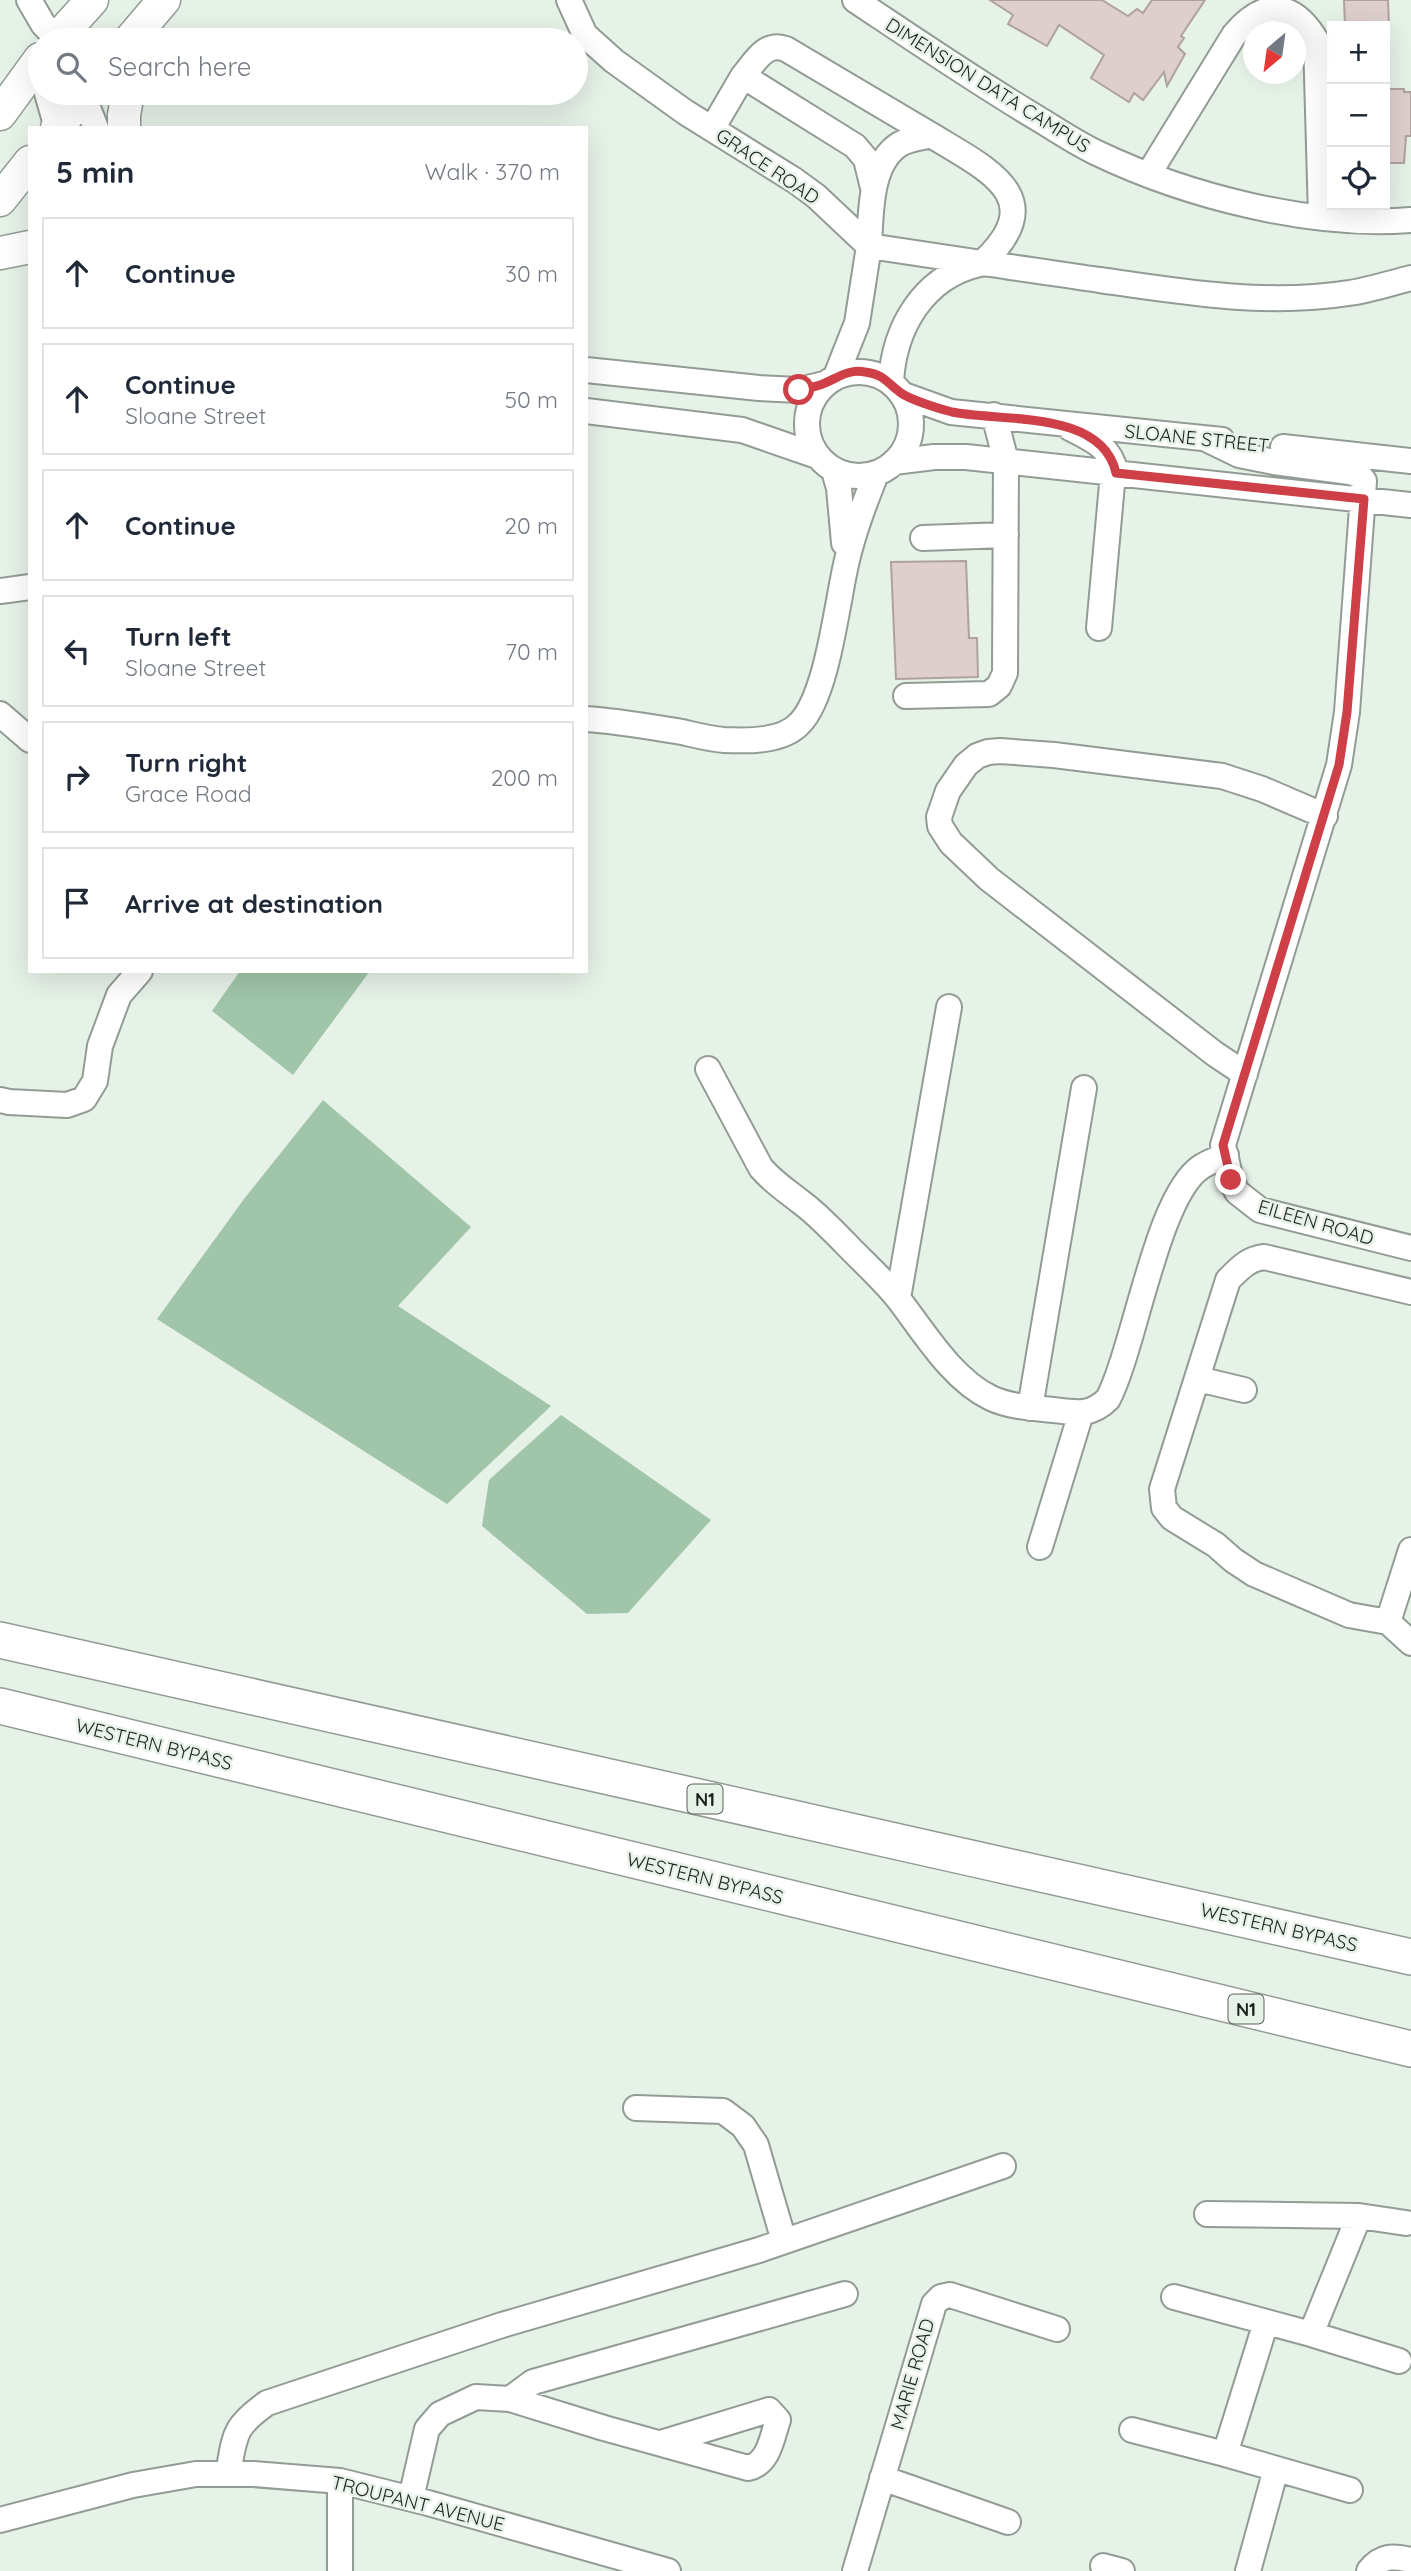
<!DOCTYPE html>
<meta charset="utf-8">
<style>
:root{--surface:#fff;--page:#f6f6f7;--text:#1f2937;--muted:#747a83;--line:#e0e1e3}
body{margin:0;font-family:Quicksand,sans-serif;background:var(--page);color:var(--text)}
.controls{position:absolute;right:21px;top:21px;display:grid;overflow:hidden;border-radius:0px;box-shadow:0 7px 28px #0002}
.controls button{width:63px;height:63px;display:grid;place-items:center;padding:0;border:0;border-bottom:2px solid var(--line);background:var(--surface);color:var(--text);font:35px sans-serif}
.compass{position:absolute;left:1243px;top:21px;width:63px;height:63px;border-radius:50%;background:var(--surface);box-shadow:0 7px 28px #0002;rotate:209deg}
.stop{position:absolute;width:21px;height:21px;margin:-16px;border:5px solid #ce3f47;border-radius:50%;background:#fff}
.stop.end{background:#ce3f47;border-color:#fff;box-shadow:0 2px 7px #0008}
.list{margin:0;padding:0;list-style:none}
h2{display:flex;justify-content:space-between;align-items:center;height:91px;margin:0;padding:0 28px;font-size:30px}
h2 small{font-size:23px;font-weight:400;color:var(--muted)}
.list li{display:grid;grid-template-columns:46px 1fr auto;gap:21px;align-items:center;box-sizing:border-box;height:112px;margin:0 14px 14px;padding:0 14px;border:2px solid var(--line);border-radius:0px}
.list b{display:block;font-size:26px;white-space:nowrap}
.list p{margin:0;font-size:23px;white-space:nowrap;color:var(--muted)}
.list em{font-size:23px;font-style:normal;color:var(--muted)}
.icon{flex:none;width:38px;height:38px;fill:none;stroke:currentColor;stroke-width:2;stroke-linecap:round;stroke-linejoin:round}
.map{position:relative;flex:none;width:1411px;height:2571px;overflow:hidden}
.search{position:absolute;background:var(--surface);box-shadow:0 7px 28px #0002;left:28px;top:28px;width:560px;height:77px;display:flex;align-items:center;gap:18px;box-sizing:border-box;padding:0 24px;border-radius:38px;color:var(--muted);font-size:26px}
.panel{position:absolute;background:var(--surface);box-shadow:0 7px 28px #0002;left:28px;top:126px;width:560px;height:847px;border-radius:0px}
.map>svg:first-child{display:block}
.green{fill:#a0c5a8}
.building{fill:#decfce;stroke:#afa1a0;stroke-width:2}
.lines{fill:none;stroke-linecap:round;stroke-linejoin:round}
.minor-casing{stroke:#929c94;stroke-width:28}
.major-casing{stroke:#929c94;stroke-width:35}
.highway-casing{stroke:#929c94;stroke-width:38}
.minor{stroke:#fff;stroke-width:24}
.major{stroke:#fff;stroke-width:32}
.highway{stroke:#fff;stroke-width:35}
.route{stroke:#ce3f47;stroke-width:9}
.labels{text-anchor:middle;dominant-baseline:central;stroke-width:5;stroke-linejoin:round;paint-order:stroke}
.shield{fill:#e6f1e8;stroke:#5a605b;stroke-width:2}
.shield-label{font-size:18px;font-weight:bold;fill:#1e221e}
.street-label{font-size:19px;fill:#1e221e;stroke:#e6f1e8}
</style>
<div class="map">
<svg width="1411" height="2571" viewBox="0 0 1411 2571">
<rect width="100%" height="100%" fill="#e6f1e8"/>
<!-- green -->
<path class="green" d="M240,971h130l-77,104 -81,-64z
M323,1100l148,127 -73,79 153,100 -104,98 -290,-185 87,-120z
M561,1415l150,105 -83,93 -41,1 -105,-88 7,-46z"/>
<!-- building -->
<path class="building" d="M990,0h112l26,16 9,-7 6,4 9,-13h53l-24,36 3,2 -6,9 7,7 -18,32 -3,-14 -21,28 -9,-7 -5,9 -38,-24 13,-23 -45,-30 -12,21 -39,-22 5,-9z
M1344,0h44l1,26h-44z
M1385,89h19v3h7v44h-5l-2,27h-19z
M966,561l3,77h8l1,39 -82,2 -5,-117z"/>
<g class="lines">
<!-- minor casing -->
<g class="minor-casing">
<path id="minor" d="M29,0l14,24 15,16
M569,0l16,35 29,26 71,51 109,68 22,16 53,50 -12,77 -21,53
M855,0c60,40 120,81 182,118 20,12 39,25 60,35 90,43 214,75 314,67
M47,93l10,35
M82,93l14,35
M712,129l31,-53
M931,135c55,34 122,62 51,128l-113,-17c2,-31 0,-83 31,-102 9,-5 21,-6 31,-9z
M1148,175l86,-140c29,-35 58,-35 82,5l5,177
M873,188l-7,-29 -11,-13 -112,-70c12,-14 22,-35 43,-27l145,86
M586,370l173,18 40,2 25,-6
M807 424a52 52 0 1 1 104 0a52 52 0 1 1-104 0Z
M891,382c3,-54 32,-105 88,-118 9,-2 22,2 31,3 30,4 60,9 90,13 82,12 166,26 249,13 21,-3 42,-10 62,-15
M901,394l50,18 271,28
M586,411l156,19 75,26
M1070,428c23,12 40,18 46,45
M1206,439l33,16 35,7 76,10 9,3 5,6 -17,231 -8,53 -116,380 8,35 6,12 23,18 151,38
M1283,447l128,14
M894,462l40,-5h32l445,48
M834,471l5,17 5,55
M923,538l83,-3
M0,591l30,-4
M1099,628l14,-155
M906,696l83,-2 10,-8 6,-13 1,-212 -12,-46
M0,714l30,26
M586,719c32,2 64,8 96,13 13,3 28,7 42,8 24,1 59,2 76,-17 28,-29 37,-122 47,-163 7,-30 18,-58 29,-86
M708,1069l53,99c13,15 26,23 41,35 14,10 30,27 43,40 17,18 41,39 55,58 25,33 53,79 91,97 19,9 43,10 63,12 22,3 37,6 54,-11 27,-52 49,-203 93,-232 7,-5 17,-8 25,-12
M1245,1074l-30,-20 -226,-175 -38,-36 -11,-17 -1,-9 9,-26 18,-26 11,-9 11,-4 12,-1 54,4 168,21 40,13 63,27
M0,1100l9,2 58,3 17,-6 11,-18 5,-35 19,-51 21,-24
M1411,1292l-147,-35c-16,2 -24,11 -36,23l-66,209 2,19 8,10 44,27 17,15 21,14 95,41 39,7 23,21
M898,1298l51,-291
M1198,1379l46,11
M1030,1408l54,-320
M1040,1547l41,-134
M1388,1622l23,-72
M636,2108l87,3 20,15 13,19 28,96
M1207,2214l152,2 47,7
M1174,2297l137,37 88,27
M1311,2334l48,-118
M510,2399l23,-17 312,-88
M1132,2430l93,24 125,36
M1225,2454l41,-132
M228,2474c7,-39 5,-47 39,-71l235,-78 257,-75 244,-84
M882,2478l126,44
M411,2498l16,-69 13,-15 36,-17 34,2 94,29 144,40c21,-4 24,-31 30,-48l-9,-10 -108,33
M0,2520l133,-35 63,-11h57l87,7 88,22 240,68
M1103,2566l19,5
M340,2571v-90
M855,2571l79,-267 7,-7 9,-2 107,34
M1248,2571l28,-102
M1369,2571c12,-16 24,-15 42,-11"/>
</g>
<!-- major casing -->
<g class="major-casing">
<path id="major" d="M56,40l36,-40
M130,40l34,-40
M0,114l40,-55
M57,128l28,-35
M124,128v-13l4,-22
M0,200l30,-38
M0,253l30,-6"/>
</g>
<!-- highway casing -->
<g class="highway-casing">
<path id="highway" d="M0,1640c470,109 941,210 1411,317
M0,1706l1411,343"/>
</g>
<!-- minor -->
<use href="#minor" class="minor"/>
<!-- major -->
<use href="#major" class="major"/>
<!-- highway -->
<use href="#highway" class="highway"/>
</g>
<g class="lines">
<!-- route -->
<path class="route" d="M799,390c8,-2 18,-3 26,-7 14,-6 24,-14 40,-11 19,2 23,12 36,21 10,7 39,16 51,19 48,10 150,-3 164,61l248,26 -17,213 -8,53 -116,380 8,35"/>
</g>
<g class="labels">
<!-- shield labels -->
<g class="shield">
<rect x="687.5" y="1784.5" width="35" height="29" rx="5"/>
<rect x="1228.5" y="1994.5" width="35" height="29" rx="5"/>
</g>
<g class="shield-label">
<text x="705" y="1799">N1</text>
<text x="1246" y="2009">N1</text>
</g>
<!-- street labels -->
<g class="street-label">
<text transform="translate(988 85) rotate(32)">DIMENSION DATA CAMPUS</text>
<text transform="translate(768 166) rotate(34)">GRACE ROAD</text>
<text transform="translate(1197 438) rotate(6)">SLOANE STREET</text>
<text transform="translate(1316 1222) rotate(16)">EILEEN ROAD</text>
<text transform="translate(154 1744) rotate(14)">WESTERN BYPASS</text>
<text transform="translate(705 1878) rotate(14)">WESTERN BYPASS</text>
<text transform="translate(1279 1927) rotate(13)">WESTERN BYPASS</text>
<text transform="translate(912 2374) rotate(-74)">MARIE ROAD</text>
<text transform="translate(418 2503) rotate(14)">TROUPANT AVENUE</text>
</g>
</g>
</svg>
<div class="controls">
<button>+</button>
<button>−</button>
<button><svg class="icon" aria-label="locate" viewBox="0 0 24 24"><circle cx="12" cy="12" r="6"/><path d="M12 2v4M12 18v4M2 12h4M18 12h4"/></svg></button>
</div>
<svg class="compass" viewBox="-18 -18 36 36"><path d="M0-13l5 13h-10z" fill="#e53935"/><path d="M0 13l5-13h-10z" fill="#747a83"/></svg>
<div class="stop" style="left:799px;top:390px"></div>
<div class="stop end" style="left:1231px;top:1180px"></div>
<div class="search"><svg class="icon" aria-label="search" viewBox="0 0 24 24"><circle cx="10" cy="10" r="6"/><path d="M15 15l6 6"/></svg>Search here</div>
<section class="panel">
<h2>5 min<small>Walk · 370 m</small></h2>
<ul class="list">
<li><svg class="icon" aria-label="ahead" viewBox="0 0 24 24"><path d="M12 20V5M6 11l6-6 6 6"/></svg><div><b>Continue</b></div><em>30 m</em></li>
<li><svg class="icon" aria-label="ahead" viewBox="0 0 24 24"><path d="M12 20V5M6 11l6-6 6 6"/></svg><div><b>Continue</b><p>Sloane Street</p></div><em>50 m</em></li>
<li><svg class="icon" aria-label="ahead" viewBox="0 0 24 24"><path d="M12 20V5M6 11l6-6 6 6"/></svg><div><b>Continue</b></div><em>20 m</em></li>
<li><svg class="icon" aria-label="left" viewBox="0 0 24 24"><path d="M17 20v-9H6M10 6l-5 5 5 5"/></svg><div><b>Turn left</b><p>Sloane Street</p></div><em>70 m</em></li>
<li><svg class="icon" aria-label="right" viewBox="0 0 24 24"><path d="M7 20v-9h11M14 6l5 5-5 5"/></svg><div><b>Turn right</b><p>Grace Road</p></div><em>200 m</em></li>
<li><svg class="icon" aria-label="arrive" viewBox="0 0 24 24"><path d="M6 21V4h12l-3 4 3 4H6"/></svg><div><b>Arrive at destination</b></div></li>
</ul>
</section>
</div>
